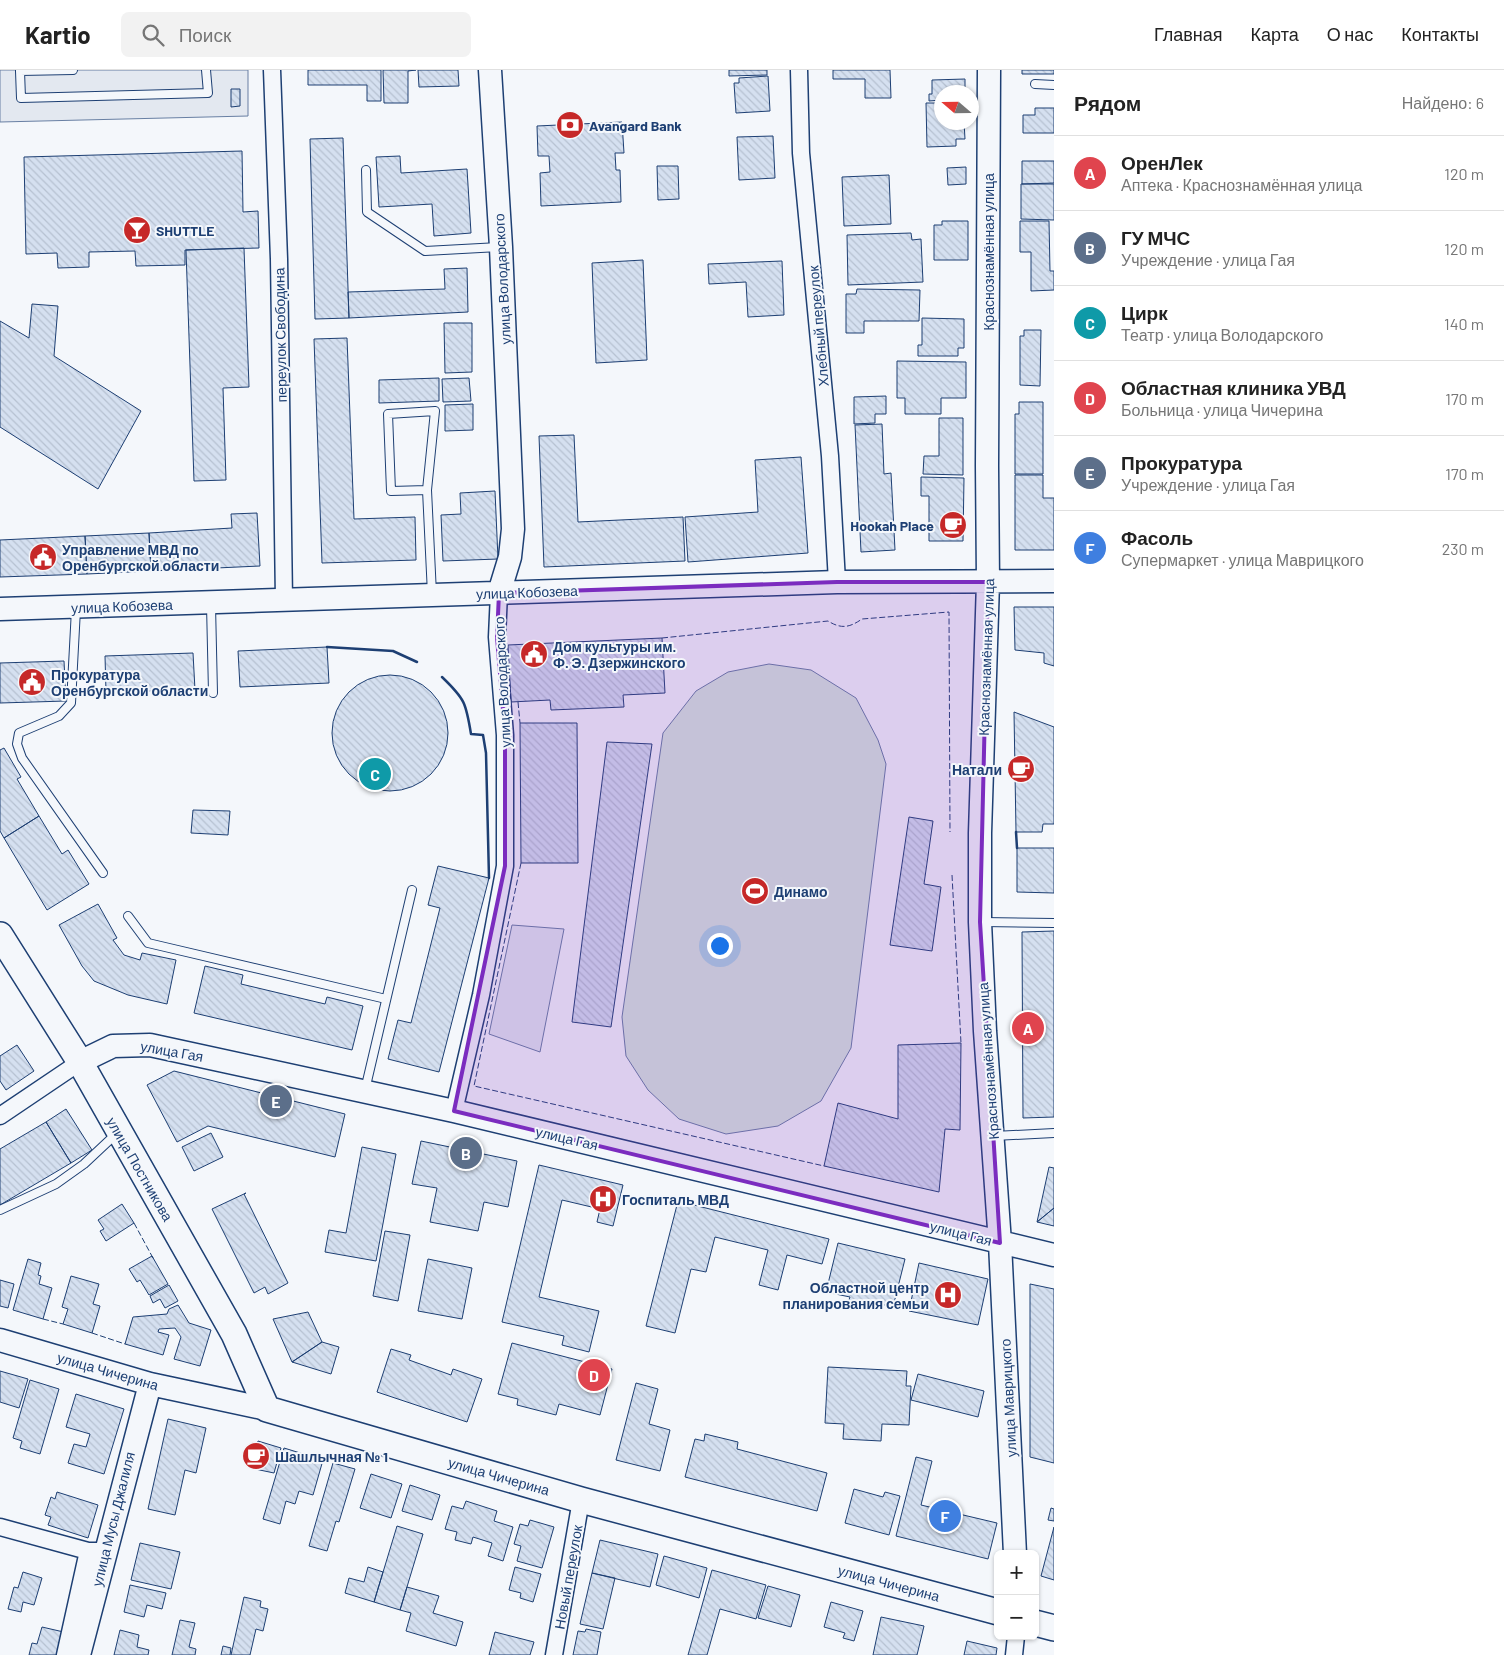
<!DOCTYPE html>
<html lang="ru">
<meta charset="utf-8">
<style>
:root{--surface:#fff;--page:#f2f2f2;--text:#222;--muted:#767676;--line:#e0e0e0;--accent:#7c3aed}
body{margin:0;font-family:Barlow,sans-serif;background:var(--page);color:var(--text)}
.controls{position:absolute;right:15px;bottom:15px;display:grid;overflow:hidden;border-radius:8px;box-shadow:0 1px 4px #0004}
.controls button{width:45px;height:45px;display:grid;place-items:center;padding:0;border:0;border-bottom:1px solid var(--line);background:var(--surface);color:var(--text);font:25px sans-serif}
.compass{position:absolute;left:934px;top:15px;width:45px;height:45px;border-radius:50%;background:var(--surface);box-shadow:0 1px 4px #0004;rotate:290deg}
.you{position:absolute;left:719px;top:875px;width:18px;height:18px;margin:-12px;border:4px solid #fff;border-radius:50%;background:#1a73e8;box-shadow:0 0 0 8px #1a73e833}
.badge{display:grid;place-items:center;width:32px;height:32px;border-radius:50%;background:var(--accent);color:#fff;font-size:16px;font-weight:700}
.pin{position:absolute;translate:-50% -50%;border:2px solid #fff;box-shadow:0 1px 5px #0006}
.list{margin:0;padding:0;list-style:none}
h2{display:flex;justify-content:space-between;align-items:center;height:65px;margin:0;padding:0 20px;font-size:21px}
h2 small{font-size:16px;font-weight:400;color:var(--muted)}
.list li{display:grid;grid-template-columns:32px 1fr auto;gap:15px;align-items:center;box-sizing:border-box;height:75px;padding:0 20px;border-top:1px solid var(--line)}
.list b{display:block;font-size:19px;white-space:nowrap}
.list p{margin:0;font-size:16px;white-space:nowrap;color:var(--muted)}
.list em{font-size:16px;font-style:normal;color:var(--muted)}
.icon{flex:none;width:28px;height:28px;fill:none;stroke:currentColor;stroke-width:2;stroke-linecap:round;stroke-linejoin:round}
.map{position:relative;flex:none;width:1054px;height:1585px;overflow:hidden}
header{display:flex;align-items:center;gap:30px;box-sizing:border-box;height:70px;padding:0 25px;background:var(--surface);border-bottom:1px solid var(--line)}
header strong{font-size:24px}
nav{display:flex;gap:28px;margin-inline-start:auto;font-size:18px}
.search{width:350px;height:45px;background:var(--page);display:flex;align-items:center;gap:12px;box-sizing:border-box;padding:0 18px;border-radius:8px;color:var(--muted);font-size:19px}
main{display:flex}
aside{flex:1;background:var(--surface)}
.map>svg:first-child{display:block}
.grass{fill:#d7e8df;stroke:#687fa3}
.parking{fill:#e3e8f0;stroke:#687fa3}
.building{fill:url(#building-back-hatch);stroke:#1d3f73}
.lines{fill:none;stroke-linecap:round;stroke-linejoin:round}
.lane-casing{stroke:#1d3f73;stroke-width:10}
.street-casing{stroke:#1d3f73;stroke-width:19}
.secondary-casing{stroke:#1d3f73;stroke-width:25}
.primary-casing{stroke:#1d3f73;stroke-width:28}
.lane{stroke:#f4f7fb;stroke-width:8}
.street{stroke:#f4f7fb;stroke-width:16}
.secondary{stroke:#f4f7fb;stroke-width:22}
.primary{stroke:#f4f7fb;stroke-width:25}
.fence{stroke:#1d3f73;stroke-width:1;stroke-dasharray:6 2.5;stroke-linecap:butt}
.wall{stroke:#1d3f73;stroke-width:2.5}
.marked{fill:#7b2cbf;fill-opacity:0.2;stroke:#7b2cbf;stroke-width:4;stroke-linejoin:round}
.labels{text-anchor:middle;dominant-baseline:central;stroke-width:4;stroke-linejoin:round;paint-order:stroke}
.poi-label{font-size:14px;font-weight:bold;fill:#1d3f73;stroke:#f4f7fb;text-anchor:start}
.street-label{font-size:14px;fill:#1d3f73;stroke:#f4f7fb}
</style>
<header>
<strong>Kartio</strong>
<div class="search"><svg class="icon" aria-label="search" viewBox="0 0 24 24"><circle cx="10" cy="10" r="6"/><path d="M15 15l6 6"/></svg>Поиск</div>
<nav><a>Главная</a><a>Карта</a><a>О нас</a><a>Контакты</a></nav>
</header>
<main>
<div class="map">
<svg width="1054" height="1585" viewBox="0 0 1054 1585">
<defs>
<pattern id="building-back-hatch" width="6" height="6" patternUnits="userSpaceOnUse" patternTransform="scale(1.25)"><rect width="6" height="6" fill="#d5e0f0"/><path d="M-1 5l2 2M0 0l6 6M5-1l2 2" fill="none" stroke="#b6c1d1"/></pattern>
</defs>
<rect width="100%" height="100%" fill="#f4f7fb"/>
<!-- grass -->
<path class="grass" d="M769,594l42,6 45,28 22,42 8,24 -35,284 -30,53 -43,25 -52,8 -47,-15 -31,-29 -22,-34 -4,-39 41,-284 33,-42 32,-19z"/>
<!-- parking -->
<path class="parking" d="M0,0h248v46l-248,6z
M512,855l52,4 -24,123 -51,-18z"/>
<!-- building -->
<path class="building" d="M308,0h73v31h-14v-16h-59z
M383,0h33l-8,1v32h-24z
M418,0h40l1,16 -40,1z
M729,0h38v5l-38,1z
M833,0h57l1,28h-26v-19h-32z
M1022,0h32v4h-32z
M768,6l2,35 -34,2 -2,-30h5v-5z
M965,9v13h-23v8l-13,1v-7h3v-14z
M231,19h9v17l-9,1z
M926,33h16v19h22l1,17h-9v7l-29,1z
M1035,38h19v25h-31v-18h12z
M622,52l2,31h-9l1,17h4l1,32 -80,4 -1,-33 10,-1 -1,-16h-11l-1,-30z
M773,66l2,42 -36,2 -2,-43z
M343,68l6,180 -34,1 -5,-180z
M242,81l1,61 15,-1 1,37 -74,2v15l-49,1 -1,-15 -46,1v15l-31,1 -1,-15 -31,1 -2,-97z
M400,86l1,17 66,-4 4,64 -37,3 -2,-32 -53,3 -3,-50z
M1022,91h32v22l-32,1z
M657,96h21l1,33 -21,1z
M966,97v17l-18,1 -1,-17z
M889,105l2,49 -47,2 -2,-49z
M1021,114h33v36l-33,-1z
M942,151h26v39h-34v-35h8z
M1020,151h29l1,50h4v19l-23,1v-39h-11z
M911,163l1,7 9,-1 2,43 -75,3 -1,-50z
M244,178l5,139 -26,1 3,92 -32,1 -8,-231z
M643,190l4,100 -51,3 -4,-100z
M782,191l2,54 -36,2 -2,-35 -37,2 -1,-20z
M467,198l1,44 -119,6 -1,-26 97,-3 -1,-20z
M857,219l63,1 -1,31h-55v12h-18v-39h10z
M32,234l26,2 -4,50 87,55 -43,78 -98,-62v-106l29,17z
M922,248l42,1v29h-6v8h-40v-11h4z
M444,253h28v49l-27,1z
M1024,260h17l-1,56 -20,-1v-49h4z
M347,268l7,181 61,-2 1,43 -94,3 -8,-224z
M897,291l69,1v36h-25v16h-36v-16h-8z
M439,308v23l-60,2v-23z
M469,308l2,23 -28,1 -1,-23z
M886,326v18h-11v9l-21,1v-27z
M1019,332h24v72h-28v-60h4z
M473,334v26l-28,1v-26z
M939,348h24v57l-40,-1 1,-18h15z
M882,354l2,50 7,-1 4,77 -34,2 -6,-127z
M574,365l4,87 105,-5 2,44 -141,6 -5,-131z
M801,387l7,96 -120,9 -3,-45 73,-5 -3,-52z
M1015,405h28v23h11v52h-39z
M921,407l43,1 -1,63h-34v-45h-8z
M495,421l3,68 -55,2 -2,-46 20,-1 -1,-21z
M257,443l3,53 -109,5 -2,-38 83,-5 -1,-14z
M149,463l2,38 -64,3 -2,-38z
M85,466l2,38 -87,3v-37z
M1014,537h40v59l-10,-3v-10l-29,-3z
M662,568l3,55 -42,2 1,12 -73,3 -1,-10 -39,2 -3,-57z
M327,577l2,36 -89,4 -2,-36z
M193,583l2,37 -89,2 -1,-36z
M64,591l2,40 -66,2v-40z
M332 663a58 58 0 1 1 116 0a58 58 0 1 1-116 0Z
M1014,642l40,15v97h-11l-1,8h-26z
M520,653h57l1,140h-57z
M607,672l45,2 -41,283 -39,-5z
M4,678l17,29 -4,2 22,37 -35,22 -4,-7v-81z
M193,740l37,1 -2,24 -37,-2z
M39,746l23,38 6,-4 21,34 -42,26 -43,-72z
M909,747l24,4 -9,63 17,3 -9,64 -42,-6z
M1017,778h37v45l-37,-1z
M438,796l51,12 -50,194 -51,-13 10,-39 13,3 29,-115 -12,-3z
M98,834l19,34 -4,2 11,15 16,5 2,-7 34,7 -9,44 -39,-9 -34,-14 -12,-15 -23,-41z
M1054,861v186l-31,1 -1,-186z
M205,896l38,9 -2,9 84,20 2,-7 36,9 -11,44 -158,-37z
M961,973l-1,87 -15,-1 -6,63 -115,-26 14,-63 60,16v-74z
M17,975l17,26 -28,19 -6,-9v-25z
M174,1001l171,43 -10,43 -127,-31 -31,16 -30,-57z
M66,1039l26,41 -21,13 -25,-41z
M46,1052l25,41 -71,42v-56z
M211,1063l12,24 -29,14 -12,-24z
M421,1071l96,20 -9,46 -24,-5 -6,29 -48,-9 7,-34 -25,-4z
M362,1077l34,7 -20,107 -51,-9 4,-22 17,3z
M539,1095l84,20 -10,41 -16,-4 3,-13 -38,-9 -23,97 60,14 -10,41 -27,-7 2,-9 -62,-14z
M1049,1097l5,1v40l-17,14z
M246,1123l-2,1 44,89 -20,11 -3,-7 -11,6 -42,-84z
M678,1131l151,38 -7,25 -35,-9 -9,35 -19,-5 9,-35 -53,-13 -9,35 -15,-3 -16,64 -29,-7z
M122,1134l12,19 -28,18 -6,-10 4,-2 -6,-9z
M1054,1138v18l-17,-4z
M385,1161l25,4 -12,66 -25,-5z
M838,1173l67,16 -12,48 -25,-6 -2,9 -19,-5 3,-8 -24,-5z
M152,1186l16,28 -19,11 -9,-15 -3,2 -8,-13z
M28,1189l13,4 -3,12 3,1 -2,8 13,4 -9,31 -30,-9z
M428,1189l44,9 -10,51 -44,-8z
M919,1193l69,16 -10,46 -69,-14z
M71,1206l28,8 -6,20 7,2 -8,27 -29,-9 5,-15 -6,-2z
M0,1210l14,4 -6,24 -8,-2z
M1030,1214l24,5v174l-24,-6z
M169,1215l9,16 -13,7 -5,-9 -7,4 -3,-7z
M178,1235l11,18 22,7 -11,36 -26,-7 7,-22 -6,-9 -16,1 -1,3 11,3 -6,20 -38,-11 8,-27 34,-3 2,-5z
M308,1242l14,30 -30,20 -19,-43z
M322,1272l17,5 -8,27 -39,-12z
M512,1273l100,26 -12,46 -41,-11 -3,11 -39,-10 1,-6 -20,-5z
M391,1279l20,6 -2,5 42,15 2,-6 29,10 -15,43 -90,-30z
M828,1297l79,4 -1,15h5l-2,39 -27,-1 -1,17 -38,-2 1,-15 -19,-1z
M0,1301l28,8 -9,29 -19,-6z
M918,1304l66,17 -6,26 -67,-17z
M30,1310l29,9 -19,65 -20,-6 2,-7 -9,-3z
M636,1313l22,6 -9,35 21,6 -10,41 -44,-11z
M76,1324l48,15 -20,65 -36,-11 6,-19 12,3 4,-13 -24,-7z
M168,1349l38,9 -10,45 -11,-3 -10,45 -27,-6z
M705,1364l33,8 -1,7 90,24 -10,38 -132,-34 10,-38 9,2z
M258,1371l23,7 -7,25 -19,-4 2,-6 -5,-1z
M284,1378l39,12 -10,35 -14,-4 -4,13 -9,-3 -6,23 -17,-5z
M916,1387l16,4 -11,44 76,18 -9,36 -92,-23z
M333,1393l22,6 -16,53 -3,-1 -9,30 -18,-5z
M371,1404l31,10 -11,34 -31,-10z
M410,1415l30,10 -8,25 -30,-9z
M854,1419l29,8 2,-5 15,4 -11,39 -44,-12z
M57,1422l41,13 -10,33 -40,-13 3,-8 -6,-2 6,-18 4,2z
M466,1431l31,10 -3,10 19,6 -10,34 -15,-5 4,-13 -19,-6 -2,7 -16,-4 2,-8 -12,-3 7,-23 11,3z
M1051,1438l3,1v12l-6,-1z
M530,1450l24,7 -12,41 -25,-7 4,-15 -7,-2 6,-20 8,2z
M397,1456l26,8 -23,76 -26,-8z
M1054,1457v53l-13,-4z
M600,1470l58,14 -8,33 -58,-14z
M140,1473l40,9 -9,37 -40,-9z
M664,1486l43,12 -8,30 -43,-13z
M368,1497l15,5 -9,30 -29,-9 4,-15 15,4z
M515,1497l26,7 -8,28 -13,-4 1,-5 -12,-3z
M712,1500l54,15 -10,34 -36,-10 -13,46h-19z
M23,1502l19,6 -8,27 -11,-3 -2,10 -13,-3 6,-22 4,1z
M592,1503l23,5 -12,51 -23,-5z
M130,1515l36,8 -4,16 -15,-4 -3,12 -20,-5z
M768,1516l32,9 -9,32 -33,-9z
M407,1517l32,9 -6,17 30,9 -7,24 -50,-15 5,-18 -11,-3z
M244,1527l17,4 -1,6 8,2 -5,22 -7,-2 -6,26h-19z
M831,1532l32,9 -9,30 -11,-3 2,-5 -21,-6z
M881,1547l43,9 -7,29h-44z
M180,1550l15,3 -6,24 7,2 -1,6h-23z
M42,1557l26,6 -6,22h-33l3,-12 5,1z
M586,1559l15,3 -4,23h-24l5,-24 7,1z
M120,1560l19,5 -2,12 12,3 -1,5h-34z
M495,1562l39,10 -4,13h-41z
M967,1571l30,7 -1,7h-32z
M223,1576l8,2 -1,7h-9z"/>
<g class="lines">
<!-- lane casing -->
<g class="lane-casing">
<path id="lane" d="M73,0l-53,1 1,27 187,-5 -2,-23
M1035,14l19,1
M366,100l1,42 58,39 74,-4
M427,420l8,-79 -47,3 3,77 36,-1 5,104
M211,535l2,88
M76,539l-5,94 -12,13 -40,17 -2,11 5,14 81,115
M128,846l20,27 238,56
M982,852l72,1
M365,1020l47,-200
M994,1066l60,-3
M0,1140l56,-26 28,-20 32,-30"/>
</g>
<!-- street casing -->
<g class="street-casing">
<path id="street" d="M272,0l7,189 5,341
M799,0l2,83 29,303 7,126
M454,1041l27,-116 24,-129v-131l-8,-98 2,-44
M0,1046l80,-54
M0,1457l88,24h17
M65,1585l23,-104
M554,1585l27,-155
M1014,1585l2,-19"/>
</g>
<!-- secondary casing -->
<g class="secondary-casing">
<path id="secondary" d="M490,0l11,177 12,282 -3,28 -11,36
M989,0l-2,396 1,116 -8,251v89l5,109 15,212 15,311
M0,539l837,-27 217,-1
M80,992l33,-16 37,-1 304,66 600,144
M0,1270l150,44 117,25
M79,1585l71,-271"/>
</g>
<!-- primary casing -->
<g class="primary-casing">
<path id="primary" d="M0,865l80,127 154,272 33,75 314,91 417,112
M1035,1553l19,5"/>
</g>
<!-- lane -->
<use href="#lane" class="lane"/>
<!-- street -->
<use href="#street" class="street"/>
<!-- secondary -->
<use href="#secondary" class="secondary"/>
<!-- primary -->
<use href="#primary" class="primary"/>
<!-- fence -->
<path class="fence" d="M662,568l166,-17c13,8 21,7 34,-2l87,-7 1,220
M518,632l2,21
M521,793l-47,223 350,80
M952,805l9,168
M134,1153l19,35
M43,1249l20,5
M92,1263l33,11"/>
<!-- wall -->
<path class="wall" d="M327,577l66,4 24,11
M442,607c23,22 24,26 29,57l12,1 3,18 3,125
M1016,762l1,16"/>
</g>
<!-- marked area -->
<path class="marked" d="M837,512h151l-8,340 20,321 -546,-132 51,-245v-131l-8,-98 2,-44z"/>
<!-- icons -->
<defs>
<g id="bank-disc" transform="scale(1.4375)"><circle r="9.5" fill="#c62828" stroke="#f4f7fb"/><path d="M-6-4H6V4H-6ZM0-2.3a2.3 2.3 0 1 0 0 4.6a2.3 2.3 0 1 0 0-4.6Z" fill="#fff"/></g>
<g id="bar-disc" transform="scale(1.4375)"><circle r="9.5" fill="#c62828" stroke="#f4f7fb"/><path d="M-6-5H6L.8 .8V4.5H3.5V6h-7V4.5H-.8V.8Z" fill="#fff"/></g>
<g id="cafe-disc" transform="scale(1.4375)"><circle r="9.5" fill="#c62828" stroke="#f4f7fb"/><path d="M-5.5-4.5H6V0H3Q3 3.5 0 3.5H-2.5Q-5.5 3.5-5.5 0ZM3-3.2v2h1.7v-2ZM-6 4.5H4V6H-6Z" fill="#fff"/></g>
<g id="civic-disc" transform="scale(1.4375)"><circle r="9.5" fill="#c62828" stroke="#f4f7fb"/><path d="M-.6-6.5H3V-4.5H.6V-3L4-1V1h2V6H-6V1h2V-1L-.6-3ZM-1.2 2.5V6h2.4V2.5Z" fill="#fff"/></g>
<g id="stadium-disc" transform="scale(1.4375)"><circle r="9.5" fill="#c62828" stroke="#f4f7fb"/><path d="M0-5a6.5 5 0 1 0 0 10a6.5 5 0 1 0 0-10ZM-3.5-1.8h7v3.6h-7Z" fill="#fff"/></g>
<g id="hospital-disc" transform="scale(1.4375)"><circle r="9.5" fill="#c62828" stroke="#f4f7fb"/><path d="M-5-5h3v3.5h4V-5h3V5h-3V1.5h-4V5h-3Z" fill="#fff"/></g>
</defs>
<g fill-rule="evenodd">
<use href="#bank-disc" x="570" y="55"/>
<use href="#bar-disc" x="137" y="160"/>
<use href="#cafe-disc" x="953" y="455"/>
<use href="#civic-disc" x="43" y="487"/>
<use href="#civic-disc" x="534" y="584"/>
<use href="#civic-disc" x="32" y="612"/>
<use href="#cafe-disc" x="1021" y="699"/>
<use href="#stadium-disc" x="755" y="821"/>
<use href="#hospital-disc" x="603" y="1129"/>
<use href="#hospital-disc" x="948" y="1225"/>
<use href="#cafe-disc" x="256" y="1386"/>
</g>
<g class="labels">
<!-- poi labels -->
<g class="poi-label">
<text x="589" y="55">Avangard Bank</text>
<text x="156" y="160">SHUTTLE</text>
<text x="934" y="455" text-anchor="end">Hookah Place</text>
<text x="62" y="479">Управление МВД по<tspan x="62" dy="16">Оренбургской области</tspan></text>
<text x="553" y="576">Дом культуры им.<tspan x="553" dy="16">Ф. Э. Дзержинского</tspan></text>
<text x="51" y="604">Прокуратура<tspan x="51" dy="16">Оренбургской области</tspan></text>
<text x="1002" y="699" text-anchor="end">Натали</text>
<text x="774" y="821">Динамо</text>
<text x="622" y="1129">Госпиталь МВД</text>
<text x="929" y="1217" text-anchor="end">Областной центр<tspan x="929" dy="16">планирования семьи</tspan></text>
<text x="275" y="1386">Шашлычная № 1</text>
</g>
<!-- street labels -->
<g class="street-label">
<text transform="translate(988 182) rotate(-90)">Краснознамённая улица</text>
<text transform="translate(502 209) rotate(-93)">улица Володарского</text>
<text transform="translate(818 256) rotate(-95)">Хлебный переулок</text>
<text transform="translate(280 265) rotate(-91)">переулок Свободина</text>
<text transform="translate(527 522) rotate(-2)">улица Кобозева</text>
<text transform="translate(122 536) rotate(-2)">улица Кобозева</text>
<text transform="translate(986 587) rotate(-88)">Краснознамённая улица</text>
<text transform="translate(502 612) rotate(-93)">улица Володарского</text>
<text transform="translate(172 981) rotate(10)">улица Гая</text>
<text transform="translate(988 991) rotate(-94)">Краснознамённая улица</text>
<text transform="translate(567 1068) rotate(13)">улица Гая</text>
<text transform="translate(140 1099) rotate(60)">улица Постникова</text>
<text transform="translate(961 1163) rotate(14)">улица Гая</text>
<text transform="translate(108 1301) rotate(16)">улица Чичерина</text>
<text transform="translate(1008 1328) rotate(-93)">улица Маврицкого</text>
<text transform="translate(499 1406) rotate(16)">улица Чичерина</text>
<text transform="translate(113 1449) rotate(-76)">улица Мусы Джалиля</text>
<text transform="translate(568 1507) rotate(-80)">Новый переулок</text>
<text transform="translate(889 1513) rotate(15)">улица Чичерина</text>
</g>
</g>
</svg>
<div class="controls">
<button>+</button>
<button>−</button>
</div>
<svg class="compass" viewBox="-18 -18 36 36"><path d="M0-13l5 13h-10z" fill="#e53935"/><path d="M0 13l5-13h-10z" fill="#767676"/></svg>
<div class="you"></div>
<div class="pin badge" style="left:1028px;top:958px;background:#e0444e">A</div>
<div class="pin badge" style="left:466px;top:1083px;background:#5c6f8a">B</div>
<div class="pin badge" style="left:375px;top:704px;background:#0f9aa8">C</div>
<div class="pin badge" style="left:594px;top:1305px;background:#e0444e">D</div>
<div class="pin badge" style="left:276px;top:1031px;background:#5c6f8a">E</div>
<div class="pin badge" style="left:945px;top:1446px;background:#3f7fe0">F</div>
</div>
<aside>
<h2>Рядом<small>Найдено: 6</small></h2>
<ul class="list">
<li><span class="badge" style="background:#e0444e">A</span><div><b>ОренЛек</b><p>Аптека · Краснознамённая улица</p></div><em>120 m</em></li>
<li><span class="badge" style="background:#5c6f8a">B</span><div><b>ГУ МЧС</b><p>Учреждение · улица Гая</p></div><em>120 m</em></li>
<li><span class="badge" style="background:#0f9aa8">C</span><div><b>Цирк</b><p>Театр · улица Володарского</p></div><em>140 m</em></li>
<li><span class="badge" style="background:#e0444e">D</span><div><b>Областная клиника УВД</b><p>Больница · улица Чичерина</p></div><em>170 m</em></li>
<li><span class="badge" style="background:#5c6f8a">E</span><div><b>Прокуратура</b><p>Учреждение · улица Гая</p></div><em>170 m</em></li>
<li><span class="badge" style="background:#3f7fe0">F</span><div><b>Фасоль</b><p>Супермаркет · улица Маврицкого</p></div><em>230 m</em></li>
</ul>
</aside>
</main>
